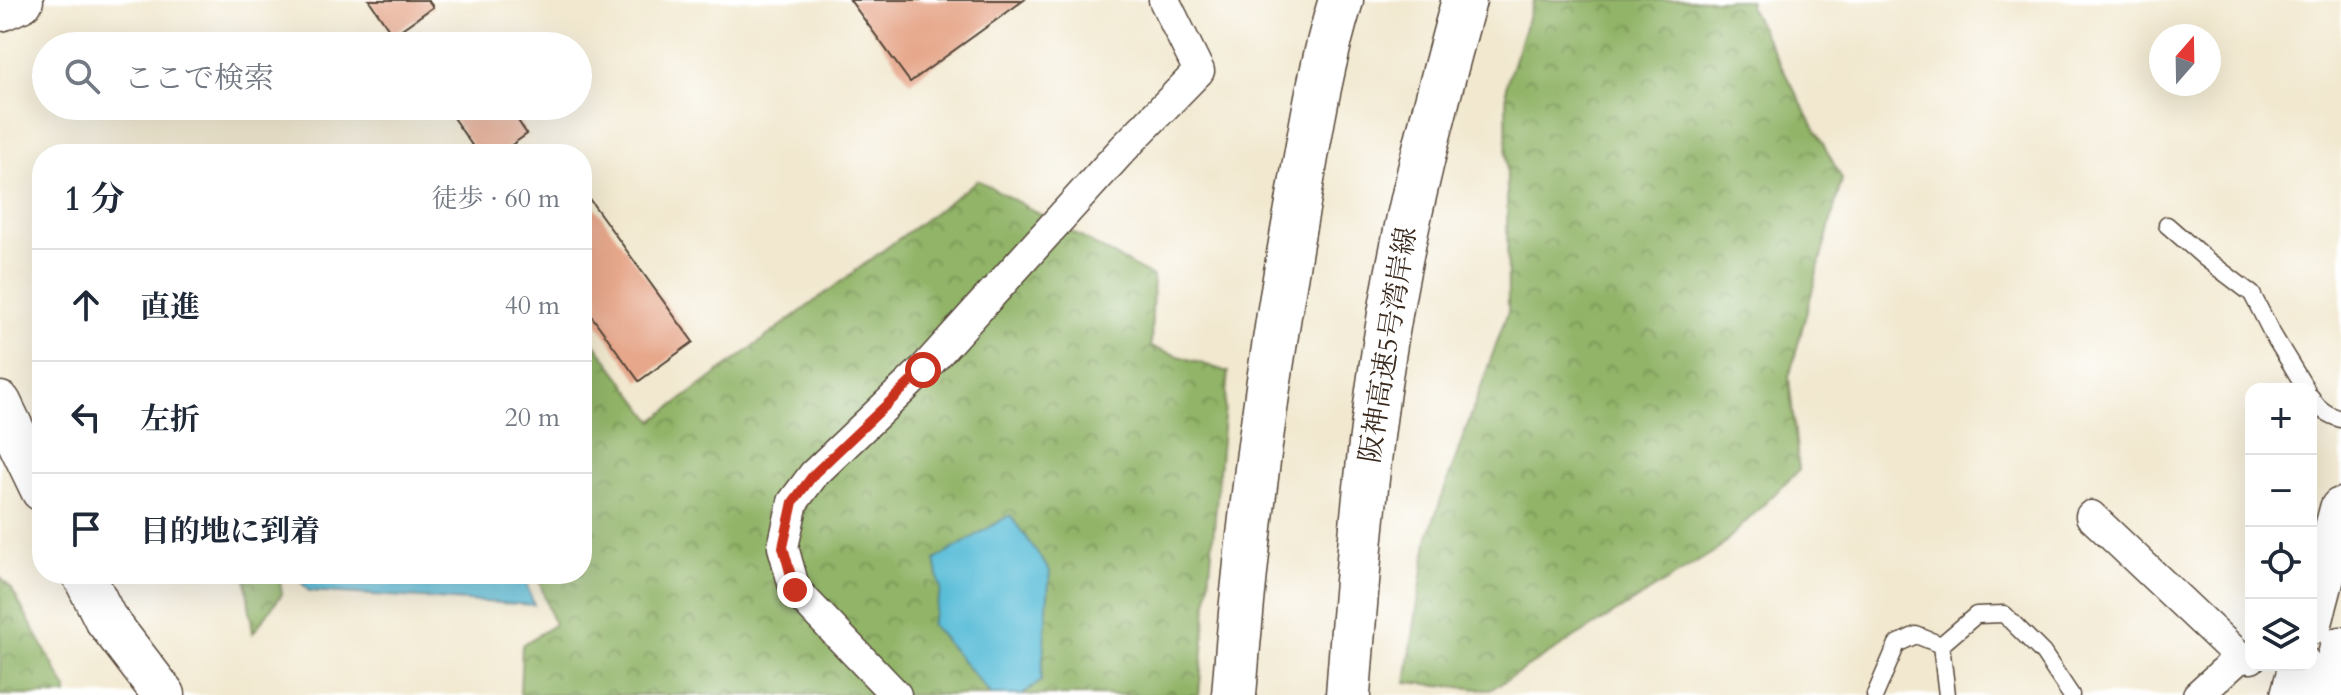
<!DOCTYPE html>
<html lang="ja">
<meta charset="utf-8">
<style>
:root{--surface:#fff;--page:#f2f2f3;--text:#1f2937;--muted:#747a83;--line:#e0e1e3}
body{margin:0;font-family:Cardo,"Noto Serif JP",serif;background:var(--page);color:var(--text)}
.controls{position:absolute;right:24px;bottom:24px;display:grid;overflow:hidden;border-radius:16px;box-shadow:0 8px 32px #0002}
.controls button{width:72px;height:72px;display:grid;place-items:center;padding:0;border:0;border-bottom:2px solid var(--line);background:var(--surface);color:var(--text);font:40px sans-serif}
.compass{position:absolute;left:2149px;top:24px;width:72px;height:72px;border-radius:50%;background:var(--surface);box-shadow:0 8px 32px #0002;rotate:20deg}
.stop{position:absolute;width:24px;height:24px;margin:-18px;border:6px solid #c8321e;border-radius:50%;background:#fff}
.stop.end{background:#c8321e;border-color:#fff;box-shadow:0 2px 8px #0008}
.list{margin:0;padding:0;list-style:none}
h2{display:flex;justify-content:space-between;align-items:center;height:104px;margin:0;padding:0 32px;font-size:34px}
h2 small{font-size:26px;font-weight:400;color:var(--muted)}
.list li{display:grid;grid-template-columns:52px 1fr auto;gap:24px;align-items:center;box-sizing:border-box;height:112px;padding:0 32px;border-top:2px solid var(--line)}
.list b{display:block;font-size:30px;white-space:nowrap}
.list em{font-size:26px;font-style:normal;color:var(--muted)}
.icon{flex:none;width:44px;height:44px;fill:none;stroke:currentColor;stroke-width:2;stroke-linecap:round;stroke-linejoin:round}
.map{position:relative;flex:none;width:2341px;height:695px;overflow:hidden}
.search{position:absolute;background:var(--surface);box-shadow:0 8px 32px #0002;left:32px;top:32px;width:560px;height:88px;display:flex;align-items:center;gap:20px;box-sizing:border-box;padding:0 28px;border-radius:44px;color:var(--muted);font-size:30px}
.panel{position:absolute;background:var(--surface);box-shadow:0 8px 32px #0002;left:32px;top:144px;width:560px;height:440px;border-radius:32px}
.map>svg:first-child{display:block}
.forest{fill:url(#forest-crowns);stroke:#666f43;stroke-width:2}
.water{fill:#5abdd8;stroke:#4a747b;stroke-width:2}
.building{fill:#e6a78b}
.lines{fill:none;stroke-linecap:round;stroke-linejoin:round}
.lane-casing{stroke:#564639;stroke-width:19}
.street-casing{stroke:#564639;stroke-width:33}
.secondary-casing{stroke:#564639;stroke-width:45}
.highway-casing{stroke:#564639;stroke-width:47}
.lane{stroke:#fff;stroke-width:16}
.street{stroke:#fff;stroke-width:30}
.secondary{stroke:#fff;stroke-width:42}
.highway{stroke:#fff;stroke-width:44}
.route{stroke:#c8321e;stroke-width:10}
.labels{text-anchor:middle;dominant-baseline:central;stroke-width:6;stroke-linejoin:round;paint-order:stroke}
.street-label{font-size:28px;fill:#3b2a1e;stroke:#fff}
</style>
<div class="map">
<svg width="2341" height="695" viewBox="0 0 2341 695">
<defs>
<pattern id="forest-crowns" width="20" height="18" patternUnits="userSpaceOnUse" patternTransform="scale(2)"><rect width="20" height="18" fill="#91b468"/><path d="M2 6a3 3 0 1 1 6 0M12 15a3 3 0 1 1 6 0" fill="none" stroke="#789355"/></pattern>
</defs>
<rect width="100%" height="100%" fill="#fff"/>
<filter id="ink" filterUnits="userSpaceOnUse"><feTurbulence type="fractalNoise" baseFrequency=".0125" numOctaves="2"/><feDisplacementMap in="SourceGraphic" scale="16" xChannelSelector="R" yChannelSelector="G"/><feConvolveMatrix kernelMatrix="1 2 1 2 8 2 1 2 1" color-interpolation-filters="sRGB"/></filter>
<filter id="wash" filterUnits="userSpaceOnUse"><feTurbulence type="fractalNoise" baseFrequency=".006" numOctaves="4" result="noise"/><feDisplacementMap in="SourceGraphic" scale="32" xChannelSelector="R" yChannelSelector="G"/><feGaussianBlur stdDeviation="1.8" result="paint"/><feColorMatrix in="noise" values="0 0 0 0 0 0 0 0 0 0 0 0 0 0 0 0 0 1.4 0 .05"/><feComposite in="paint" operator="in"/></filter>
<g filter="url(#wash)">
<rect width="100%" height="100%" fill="#f1e8cf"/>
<!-- forest -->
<path class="forest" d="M1534,0h216l-1,6 93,173 -53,199 10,92 -82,80 -227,140 -84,-8 22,-146 80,-225 -2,-226z
M978,180l175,97 -2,70 77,25 -29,323h-679l2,-50 32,-20 -17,-51h45v-248l71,95z
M245,574h34l3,20 -29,39z
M0,577l11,11 56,102v5h-67z"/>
<!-- water -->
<path class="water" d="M1010,515l40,56 -9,110 -19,14h-31l-60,-71 10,-34 -6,-30z
M294,574h229l11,31 -225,-14z"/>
<g id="blocks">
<!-- building -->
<path class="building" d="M369,0h59l5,7 -40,28z
M850,0h174l-114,82z
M445,106h63l19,28 -28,20h-21z
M582,189l111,153 -54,39 -57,-78z"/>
</g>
</g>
<g filter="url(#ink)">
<use href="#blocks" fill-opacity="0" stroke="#564639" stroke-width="2"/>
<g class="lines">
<!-- lane casing -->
<g class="lane-casing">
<path id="lane" d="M2167,225l39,34 46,35 21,41 33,54
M2311,397c7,12 16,18 30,22
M1941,645l35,-30 28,-1 39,39 28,42
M1941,645l6,50
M1875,695l22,-51 19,-9 25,10"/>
</g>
<!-- street casing -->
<g class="street-casing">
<path id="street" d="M2091,516l149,141
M896,695l-101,-105 -12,-43 10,-45 21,-28 109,-104 200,-221 76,-78 -35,-71
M2198,695l42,-38 11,1"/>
</g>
<!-- secondary casing -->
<g class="secondary-casing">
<path id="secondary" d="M0,403l42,87
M83,574l22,44 59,77
M2311,623l30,-114
M2292,695l8,-30
M2329,695l12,-47"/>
</g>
<!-- highway casing -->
<g class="highway-casing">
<path id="highway" d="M0,9l21,-9
M1234,695c12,-160 33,-318 61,-475 13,-73 24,-149 46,-220
M1348,695c9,-122 19,-243 39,-363 18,-112 47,-222 77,-332"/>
</g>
<!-- lane -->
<use href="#lane" class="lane"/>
<!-- street -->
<use href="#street" class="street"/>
<!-- secondary -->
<use href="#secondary" class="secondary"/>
<!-- highway -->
<use href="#highway" class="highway"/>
</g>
</g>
<g class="lines" filter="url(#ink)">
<!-- route -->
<path class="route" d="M795,590l-12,-43 10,-45 21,-28 109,-104"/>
</g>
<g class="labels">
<!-- street labels -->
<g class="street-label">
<text transform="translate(1388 345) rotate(-81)">阪神高速5号湾岸線</text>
</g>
</g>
</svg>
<div class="controls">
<button>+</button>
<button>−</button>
<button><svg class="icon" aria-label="locate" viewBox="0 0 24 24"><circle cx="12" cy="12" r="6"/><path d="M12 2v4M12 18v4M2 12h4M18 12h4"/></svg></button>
<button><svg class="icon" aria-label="layers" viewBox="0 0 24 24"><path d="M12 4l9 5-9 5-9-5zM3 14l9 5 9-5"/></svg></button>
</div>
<svg class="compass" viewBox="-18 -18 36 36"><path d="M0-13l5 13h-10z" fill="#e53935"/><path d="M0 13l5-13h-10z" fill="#747a83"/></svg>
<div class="stop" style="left:923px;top:370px"></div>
<div class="stop end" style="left:795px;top:590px"></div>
<div class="search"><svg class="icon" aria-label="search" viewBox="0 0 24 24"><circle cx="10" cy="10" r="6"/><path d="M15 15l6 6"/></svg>ここで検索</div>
<section class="panel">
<h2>1 分<small>徒歩 · 60 m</small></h2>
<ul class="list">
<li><svg class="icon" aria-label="ahead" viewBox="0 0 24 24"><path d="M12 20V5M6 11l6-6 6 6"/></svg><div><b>直進</b></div><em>40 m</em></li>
<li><svg class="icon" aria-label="left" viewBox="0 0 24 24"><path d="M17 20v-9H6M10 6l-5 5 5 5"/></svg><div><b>左折</b></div><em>20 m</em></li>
<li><svg class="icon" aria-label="arrive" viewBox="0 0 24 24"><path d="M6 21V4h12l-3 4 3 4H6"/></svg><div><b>目的地に到着</b></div></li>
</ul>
</section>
</div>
